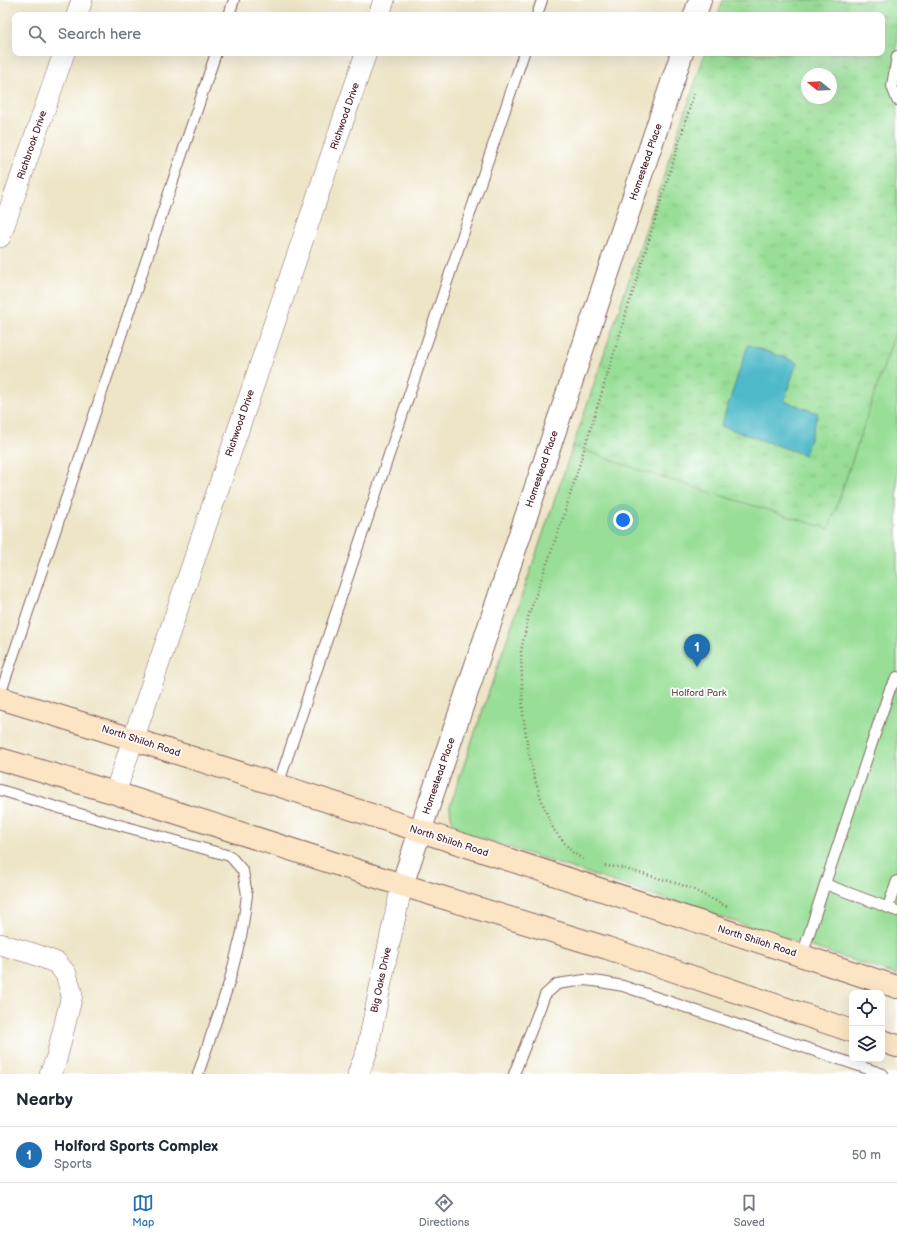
<!DOCTYPE html>
<style>
:root{--surface:#fff;--page:#f2f2f3;--text:#1f2937;--muted:#747a83;--line:#e0e1e3;--accent:#1f6fb2}
body{margin:0;font-family:"Balsamiq Sans",sans-serif;background:var(--page);color:var(--text)}
.controls{position:absolute;right:12px;bottom:12px;display:grid;overflow:hidden;border-radius:8px;box-shadow:0 4px 16px #0002}
.controls button{width:36px;height:36px;display:grid;place-items:center;padding:0;border:0;border-bottom:1px solid var(--line);background:var(--surface);color:var(--text);font:20px sans-serif}
.compass{position:absolute;left:801px;top:68px;width:36px;height:36px;border-radius:50%;background:var(--surface);box-shadow:0 4px 16px #0002;rotate:288deg}
.you{position:absolute;left:623px;top:520px;width:14px;height:14px;margin:-10px;border:3px solid #fff;border-radius:50%;background:#1a73e8;box-shadow:0 0 0 6px #1a73e833}
.badge{display:grid;place-items:center;width:26px;height:26px;border-radius:50%;background:var(--accent);color:#fff;font-size:13px;font-weight:700}
.pin{position:absolute;translate:-50% -33px;filter:drop-shadow(0 1px 2px #0008)}
.pin::after{content:'';position:absolute;top:21px;width:14px;height:12px;background:inherit;clip-path:polygon(0 0,100% 0,50% 100%)}
.list{margin:0;padding:0;list-style:none}
h2{display:flex;justify-content:space-between;align-items:center;height:52px;margin:0;padding:0 16px;font-size:17px}
h2 small{font-size:13px;font-weight:400;color:var(--muted)}
.list li{display:grid;grid-template-columns:26px 1fr auto;gap:12px;align-items:center;box-sizing:border-box;height:56px;padding:0 16px;border-top:1px solid var(--line)}
.list b{display:block;font-size:15px;white-space:nowrap}
.list p{margin:0;font-size:13px;white-space:nowrap;color:var(--muted)}
.list em{font-size:13px;font-style:normal;color:var(--muted)}
.icon{flex:none;width:22px;height:22px;fill:none;stroke:currentColor;stroke-width:2;stroke-linecap:round;stroke-linejoin:round}
.map{position:relative;flex:none;width:897px;height:1074px;overflow:hidden}
.search{position:absolute;background:var(--surface);box-shadow:0 4px 16px #0002;left:12px;right:12px;top:12px;height:44px;display:flex;align-items:center;gap:10px;box-sizing:border-box;padding:0 14px;border-radius:8px;color:var(--muted);font-size:15px}
.sheet{height:108px;background:var(--surface)}
nav{display:flex;justify-content:space-around;align-items:center;box-sizing:border-box;height:56px;border-top:1px solid var(--line);background:var(--surface);font-size:11px;color:var(--muted)}
nav a{display:grid;justify-items:center;gap:2px}
nav .on{color:var(--accent)}
.map>svg:first-child{display:block}
.park{fill:url(#park-tufts);stroke:#717e60;fill-rule:evenodd}
.pitch{fill:#98de96;stroke:#717e60}
.water{fill:#4db9c9;stroke:#4c6c7a}
.lines{fill:none;stroke-linecap:round;stroke-linejoin:round}
.service-casing{stroke:#836462;stroke-width:12}
.minor-casing{stroke:#836462;stroke-width:22}
.tertiary-casing{stroke:#836462;stroke-width:24}
.secondary-casing{stroke:#836462;stroke-width:24}
.path{stroke:#836462;stroke-width:2.5;stroke-dasharray:1 3;stroke-linecap:butt}
.service{stroke:#fff;stroke-width:10}
.minor{stroke:#fff;stroke-width:21}
.tertiary{stroke:#fff;stroke-width:22}
.secondary{stroke:#fce5c4;stroke-width:22}
.labels{text-anchor:middle;dominant-baseline:central;stroke-width:3.5;stroke-linejoin:round;paint-order:stroke}
.street-label{font-size:10px;fill:#4a1f2b;stroke:#fff}
.park-label{font-size:10px;fill:#61584b;stroke:#fff}
</style>
<div class="map">
<svg width="897" height="1074" viewBox="0 0 897 1074">
<defs>
<pattern id="park-tufts" width="24" height="20" patternUnits="userSpaceOnUse"><rect width="24" height="20" fill="#98de96"/><path d="M3 7l-1-3M5 7V3M7 7l1-3M15 17l-1-3M17 17v-4M19 17l1-3" fill="none" stroke="#84be81"/></pattern>
</defs>
<rect width="100%" height="100%" fill="#fff"/>
<filter id="ink" filterUnits="userSpaceOnUse"><feTurbulence type="fractalNoise" baseFrequency=".025" numOctaves="2"/><feDisplacementMap in="SourceGraphic" scale="8" xChannelSelector="R" yChannelSelector="G"/><feConvolveMatrix kernelMatrix="1 2 1 2 8 2 1 2 1" color-interpolation-filters="sRGB"/></filter>
<filter id="wash" filterUnits="userSpaceOnUse"><feTurbulence type="fractalNoise" baseFrequency=".012" numOctaves="4" result="noise"/><feDisplacementMap in="SourceGraphic" scale="16" xChannelSelector="R" yChannelSelector="G"/><feGaussianBlur stdDeviation="0.9" result="paint"/><feColorMatrix in="noise" values="0 0 0 0 0 0 0 0 0 0 0 0 0 0 0 0 0 1.4 0 .05"/><feComposite in="paint" operator="in"/></filter>
<g filter="url(#wash)">
<rect width="100%" height="100%" fill="#eee5c7"/>
<!-- park -->
<path class="park" d="M723,0h174v967l-146,-51 -286,-83c-13,-8 -14,-12 -15,-27l123,-360 132,-393h177v-38h-164zM807,74h24v24h-24z"/>
<!-- pitch -->
<path class="pitch" d="M897,327v648l-432,-142c-13,-8 -14,-12 -15,-27l123,-360 66,24 190,59z"/>
<!-- water -->
<path class="water" d="M748,345l49,17 -13,39 34,12 -13,42 -84,-29z"/>
</g>
<g filter="url(#ink)">
<g class="lines">
<!-- service casing -->
<g class="service-casing">
<path id="service" d="M229,15l5,-15
M537,15l5,-15
M897,56l-5,30 5,14
M0,695l216,-642
M278,785l246,-732
M0,790l73,22 157,44 13,15 4,24 -5,37 -13,51 -31,91
M825,884l72,27
M888,907l9,-26
M802,956l23,-72 65,-195 7,-12
M514,1074l31,-79 12,-11 28,-4 16,2 22,4 260,88"/>
</g>
<!-- minor casing -->
<g class="minor-casing">
<path id="minor" d="M77,15l5,-15
M379,15l5,-15
M0,237l64,-184
M115,793l251,-740
M0,944l34,10 23,9 9,11 6,21 -16,65 -6,14
M358,1074l9,-23 22,-107 13,-59"/>
</g>
<!-- tertiary casing -->
<g class="tertiary-casing">
<path id="tertiary" d="M695,15l5,-15
M402,885l280,-832"/>
</g>
<!-- secondary casing -->
<g class="secondary-casing">
<path id="secondary" d="M0,698c300,92 599,191 897,289
M0,759l115,34 287,92 205,63 245,83
M882,1041l15,5"/>
</g>
<!-- path -->
<path class="path" d="M583,859l-11,-7 -18,-22 -10,-23 -10,-30 -6,-29 -5,-33 -2,-64 8,-37 33,-93 132,-427
M605,866l13,1 58,16 14,5 38,19"/>
<!-- service -->
<use href="#service" class="service"/>
<!-- minor -->
<use href="#minor" class="minor"/>
<!-- tertiary -->
<use href="#tertiary" class="tertiary"/>
<!-- secondary -->
<use href="#secondary" class="secondary"/>
</g>
</g>
<g class="labels">
<!-- street labels -->
<g class="street-label">
<text transform="translate(345 116) rotate(-71)">Richwood Drive</text>
<text transform="translate(32 145) rotate(-71)">Richbrook Drive</text>
<text transform="translate(646 162) rotate(-71)">Homestead Place</text>
<text transform="translate(240 423) rotate(-71)">Richwood Drive</text>
<text transform="translate(542 469) rotate(-71)">Homestead Place</text>
<text transform="translate(141 741) rotate(18)">North Shiloh Road</text>
<text transform="translate(439 776) rotate(-71)">Homestead Place</text>
<text transform="translate(449 841) rotate(18)">North Shiloh Road</text>
<text transform="translate(757 941) rotate(18)">North Shiloh Road</text>
<text transform="translate(381 980) rotate(-78)">Big Oaks Drive</text>
</g>
<!-- park labels -->
<g class="park-label">
<text x="699" y="693">Holford Park</text>
</g>
</g>
</svg>
<div class="controls">
<button><svg class="icon" aria-label="locate" viewBox="0 0 24 24"><circle cx="12" cy="12" r="6"/><path d="M12 2v4M12 18v4M2 12h4M18 12h4"/></svg></button>
<button><svg class="icon" aria-label="layers" viewBox="0 0 24 24"><path d="M12 4l9 5-9 5-9-5zM3 14l9 5 9-5"/></svg></button>
</div>
<svg class="compass" viewBox="-18 -18 36 36"><path d="M0-13l5 13h-10z" fill="#e53935"/><path d="M0 13l5-13h-10z" fill="#747a83"/></svg>
<div class="you"></div>
<div class="pin badge" style="left:697px;top:667px">1</div>
<div class="search"><svg class="icon" aria-label="search" viewBox="0 0 24 24"><circle cx="10" cy="10" r="6"/><path d="M15 15l6 6"/></svg>Search here</div>
</div>
<section class="sheet">
<h2>Nearby<small></small></h2>
<ul class="list">
<li><span class="badge">1</span><div><b>Holford Sports Complex</b><p>Sports</p></div><em>50 m</em></li>
</ul>
</section>
<nav>
<a class="on"><svg class="icon" aria-label="map" viewBox="0 0 24 24"><path d="M3 6l6-2 6 2 6-2v14l-6 2-6-2-6 2zM9 4v14M15 6v14"/></svg>Map</a>
<a><svg class="icon" aria-label="directions" viewBox="0 0 24 24"><path d="M12 3l9 9-9 9-9-9zM9 14v-3h6M13 9l2 2-2 2"/></svg>Directions</a>
<a><svg class="icon" aria-label="saved" viewBox="0 0 24 24"><path d="M7 4h10v16l-5-4-5 4z"/></svg>Saved</a>
</nav>
